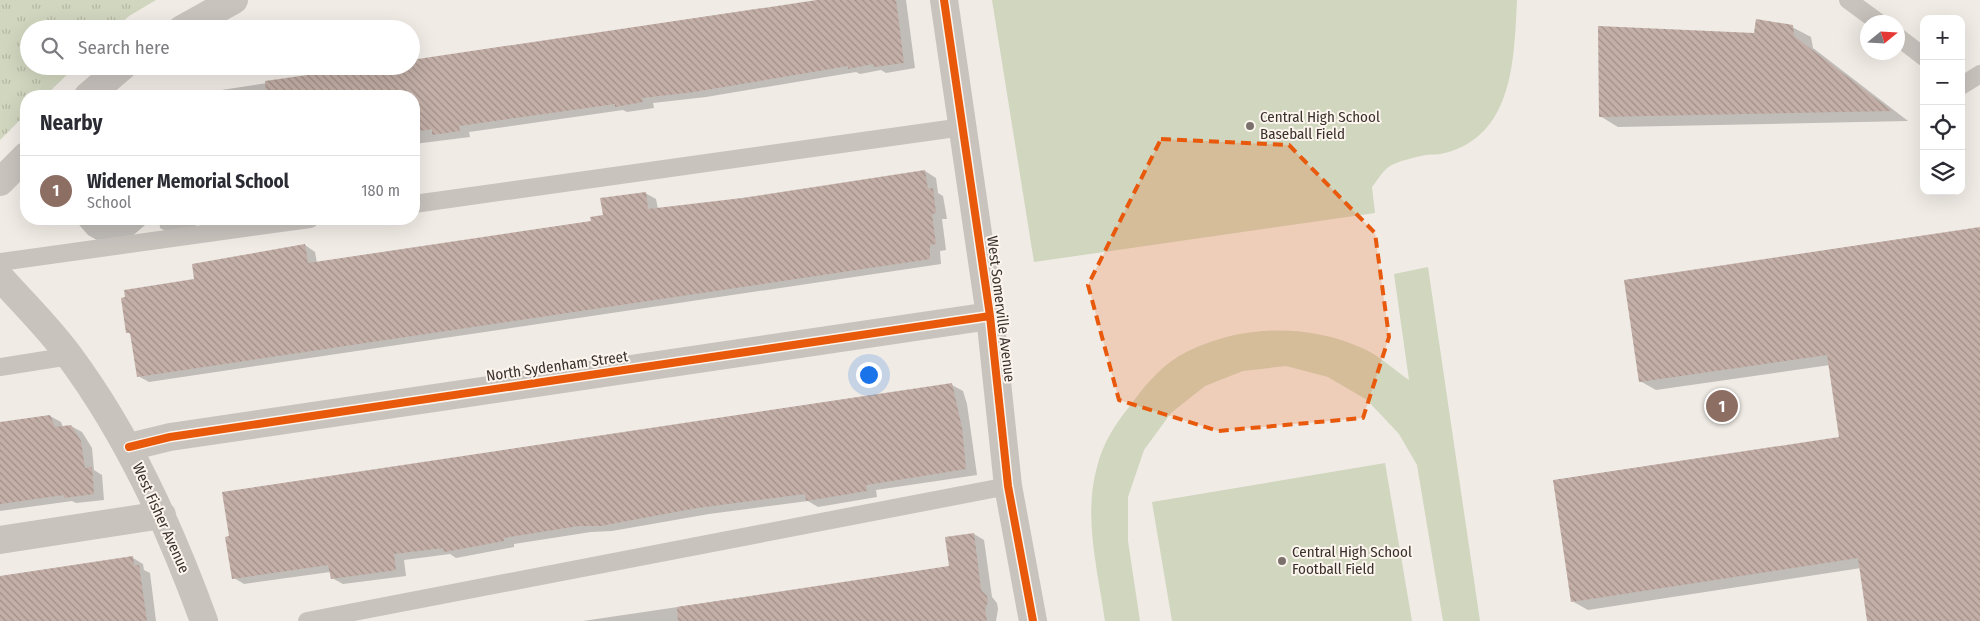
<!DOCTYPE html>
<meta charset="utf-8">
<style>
:root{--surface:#fff;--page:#f7f7f7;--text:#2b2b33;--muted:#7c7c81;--line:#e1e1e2;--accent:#7a716c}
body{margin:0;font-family:"Fira Sans Condensed",sans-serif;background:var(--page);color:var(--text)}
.controls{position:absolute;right:15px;top:15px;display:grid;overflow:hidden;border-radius:10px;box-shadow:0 5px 20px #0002}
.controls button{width:45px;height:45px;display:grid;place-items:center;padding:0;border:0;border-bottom:1px solid var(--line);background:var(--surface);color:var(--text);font:25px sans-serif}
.compass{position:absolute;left:1860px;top:15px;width:45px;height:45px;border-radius:50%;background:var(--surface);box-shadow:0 5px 20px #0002;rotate:72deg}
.you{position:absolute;left:868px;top:374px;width:18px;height:18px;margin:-12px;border:4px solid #fff;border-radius:50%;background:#1a73e8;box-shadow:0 0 0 8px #1a73e833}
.badge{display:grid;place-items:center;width:32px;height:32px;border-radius:50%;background:var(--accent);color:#fff;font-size:16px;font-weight:700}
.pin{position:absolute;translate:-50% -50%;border:2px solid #fff;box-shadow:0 1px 5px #0006}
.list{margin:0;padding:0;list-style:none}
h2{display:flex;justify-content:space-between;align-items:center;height:65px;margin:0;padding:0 20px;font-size:21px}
h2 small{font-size:16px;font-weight:400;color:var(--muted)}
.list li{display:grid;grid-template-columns:32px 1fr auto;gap:15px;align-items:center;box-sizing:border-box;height:70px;padding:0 20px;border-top:1px solid var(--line)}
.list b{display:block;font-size:19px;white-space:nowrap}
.list p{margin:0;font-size:16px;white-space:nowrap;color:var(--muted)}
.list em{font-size:16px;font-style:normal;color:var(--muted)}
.icon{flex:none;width:28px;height:28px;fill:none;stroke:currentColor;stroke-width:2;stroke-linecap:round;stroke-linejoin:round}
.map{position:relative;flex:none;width:1980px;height:621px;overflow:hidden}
.search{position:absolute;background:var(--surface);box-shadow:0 5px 20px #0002;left:20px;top:20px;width:400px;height:55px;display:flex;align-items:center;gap:12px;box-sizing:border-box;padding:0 18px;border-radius:28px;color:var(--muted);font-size:19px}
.panel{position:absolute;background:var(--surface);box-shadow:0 5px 20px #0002;left:20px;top:90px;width:400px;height:135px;border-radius:20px}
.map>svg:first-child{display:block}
.grass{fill:url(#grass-tufts)}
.pitch{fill:#d1d6bf}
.shadow{fill:#0003}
.building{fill:url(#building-back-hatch)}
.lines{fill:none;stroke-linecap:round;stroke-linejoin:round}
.service{stroke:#c9c3be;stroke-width:18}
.minor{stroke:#c9c3be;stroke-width:28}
.cycleway-casing{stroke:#fbf5ee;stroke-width:11}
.cycleway{stroke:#e8590c;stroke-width:8}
.marked{fill:#e8590c;fill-opacity:0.2;stroke:#e8590c;stroke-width:4;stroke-dasharray:10 6;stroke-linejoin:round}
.poi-dot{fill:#7a716c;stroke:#fbf5ee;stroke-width:2}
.labels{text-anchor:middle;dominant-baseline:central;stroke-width:4;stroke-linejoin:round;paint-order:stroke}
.poi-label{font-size:15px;fill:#3b302b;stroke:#fbf5ee;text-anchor:start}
.street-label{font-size:15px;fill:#3b302b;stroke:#fbf5ee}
</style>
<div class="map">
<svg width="1980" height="621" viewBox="0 0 1980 621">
<defs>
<pattern id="grass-tufts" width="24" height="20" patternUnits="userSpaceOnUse" patternTransform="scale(1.25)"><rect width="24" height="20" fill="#d1d6bf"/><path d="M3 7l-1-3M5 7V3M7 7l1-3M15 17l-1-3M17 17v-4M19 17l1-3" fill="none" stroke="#b4b8a4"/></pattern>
<pattern id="building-back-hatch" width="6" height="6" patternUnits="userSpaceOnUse" patternTransform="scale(1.25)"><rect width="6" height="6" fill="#c3afa7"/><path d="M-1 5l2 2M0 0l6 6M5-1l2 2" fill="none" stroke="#a08f88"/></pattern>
</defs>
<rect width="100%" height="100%" fill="#f0ebe5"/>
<!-- grass -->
<path class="grass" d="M0,0h156l-27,16 -14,13h-86v37h47l-31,30h-19v18l-26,26z"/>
<!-- pitch -->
<path class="pitch" d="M992,0h525c-3,58 -3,135 -72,153 -6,2 -13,1 -19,2 -10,2 -28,6 -36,11 -7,4 -13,15 -18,21l3,26 -341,49z
M1428,267l52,354h-37l-26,-156 -18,-31 -32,-34 -39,-23 -42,-11 -43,5 -38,15 -34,27 -27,37 -16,47v44l12,80h-35c-7,-49 -22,-105 -8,-154 6,-24 17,-41 32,-60 13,-18 30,-39 50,-51 55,-31 126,-34 183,-8 17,7 32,22 47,32l-15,-106z
M1385,463l27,158h-240l-20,-119z"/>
<!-- shadow -->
<path class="shadow" d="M819,0h87l9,68 -29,5 -5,-3 -21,4 -4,-2 -150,25 -53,6 1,5 -27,4 -4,-2 -154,22 1,5 -56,7v-48h-232l198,-30h31z
M1792,27l19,10 2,11 95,73 -290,6 -18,-11z
M925,171l11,7 2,15 5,3 4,23h-5l4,31 -6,1 1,13 -792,118 -11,-6 -6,-41 -5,-3 69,-52 109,-35 10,7 2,11 275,-41 53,-29 11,6 2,10 84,-9z
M74,219h78l-30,26 -18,-1 -16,-9z
M159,219h36l2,11 -26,4 -11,-6z
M1980,228v393h-111l-8,-53 -273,42 -16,-9 269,-163 -11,-73 -174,25 -16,-9z
M952,385l11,6 4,13 10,71 -101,15 1,7 -59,10 -10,-6 -99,13 -97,17 -21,1 -77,12v3l-58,11 -6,-4 -46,6 2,16 -63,8 -11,-6 -2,-6 -86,12 -10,-6z
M50,416l11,6 2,5 8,-1 11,6 10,16 2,22 8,5 2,25 -28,3 -4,-2 -72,10v-87z
M974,534l10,6 8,57 5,6 1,6 -2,12h-413l367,-54z
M133,558l10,6 1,6 6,3 6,48h-156v-44z"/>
<!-- building -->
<path class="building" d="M817,0h79l8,63 -30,4 -1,-3 -25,5v-3l-154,26 -52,6 1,4 -28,5v-3l-156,22 1,5 -28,4v-6l-18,3v-36h-148l-1,-15 106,-15h40v-6z
M1756,19l37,6 1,11 98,75 -293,6 -1,-91 156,7z
M925,170l3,19 5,-1 3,25 -4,1 4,30 -6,1v14l-793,118 -7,-44h-4l-5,-35 4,-1 -1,-7 70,-11 -2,-15 113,-20 3,19 283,-42 -1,-4 13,-2 -3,-17 46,-6 2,17 94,-11z
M1980,227v394h-113l-9,-63 -287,44 -18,-122 286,-43 -12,-82 -188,27 -15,-102z
M952,383l10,45 4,41 -100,16 1,6 -61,10 -1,-7 -108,14 -97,18h-21l-75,12v3l-60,11 -1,-4 -49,6 2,16 -65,9 -3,-14 -96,14 -7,-42 4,-1 -7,-44z
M50,415l5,12 16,-2 10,16 4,27 7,-1 2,27 -30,4v-3l-64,9v-82z
M974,533l7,57 6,6 1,6 -3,7 2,12h-309l-1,-14 272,-41 -4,-29z
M133,556l1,10 5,-1 8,56h-147v-45z"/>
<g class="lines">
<!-- service -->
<path class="service" d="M1848,0l30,22
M1898,37l26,20
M1961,86l19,-12
M414,204l549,-77
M0,262l310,-43
M0,367l70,-11
M307,621l701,-135"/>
<!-- minor -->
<path class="minor" d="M944,0l46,316 18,170 25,135
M182,29l52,-29
M88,96l35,-30
M0,182l26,-26
M0,277c23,26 50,52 70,80 59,80 100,171 134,264
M129,447l41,-10 820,-121
M0,540l162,-25"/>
<!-- cycleway casing -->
<g class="cycleway-casing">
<path id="cycleway" d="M944,0l46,316 18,170 25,135
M129,447l41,-10 820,-121"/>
</g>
<!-- cycleway -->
<use href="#cycleway" class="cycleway"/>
</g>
<!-- marked area -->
<path class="marked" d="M1161,139l128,6 86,88 14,104 -26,81 -145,13 -99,-31 -31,-115z"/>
<!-- markers -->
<g class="poi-dot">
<circle cx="1250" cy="126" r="5"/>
<circle cx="1282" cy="561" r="5"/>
</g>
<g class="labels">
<!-- poi labels -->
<g class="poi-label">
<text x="1260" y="117">Central High School<tspan x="1260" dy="17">Baseball Field</tspan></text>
<text x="1292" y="552">Central High School<tspan x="1292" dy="17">Football Field</tspan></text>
</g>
<!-- street labels -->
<g class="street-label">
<text transform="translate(1001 309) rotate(83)">West Somerville Avenue</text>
<text transform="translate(557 366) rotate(-8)">North Sydenham Street</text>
<text transform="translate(161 518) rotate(66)">West Fisher Avenue</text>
</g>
</g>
</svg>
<div class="controls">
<button>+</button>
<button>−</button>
<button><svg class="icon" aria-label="locate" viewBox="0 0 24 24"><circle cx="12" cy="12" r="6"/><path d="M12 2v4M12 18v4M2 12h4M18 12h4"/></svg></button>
<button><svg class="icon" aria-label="layers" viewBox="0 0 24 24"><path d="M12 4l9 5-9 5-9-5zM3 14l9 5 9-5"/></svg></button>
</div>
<svg class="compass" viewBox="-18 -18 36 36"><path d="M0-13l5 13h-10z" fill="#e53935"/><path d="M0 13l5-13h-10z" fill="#7c7c81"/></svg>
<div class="you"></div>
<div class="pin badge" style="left:1722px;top:406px;background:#8d6e63">1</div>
<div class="search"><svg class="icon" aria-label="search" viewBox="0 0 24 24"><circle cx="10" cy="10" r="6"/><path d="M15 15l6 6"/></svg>Search here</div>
<section class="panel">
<h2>Nearby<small></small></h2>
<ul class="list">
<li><span class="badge" style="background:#8d6e63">1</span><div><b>Widener Memorial School</b><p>School</p></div><em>180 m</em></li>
</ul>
</section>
</div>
